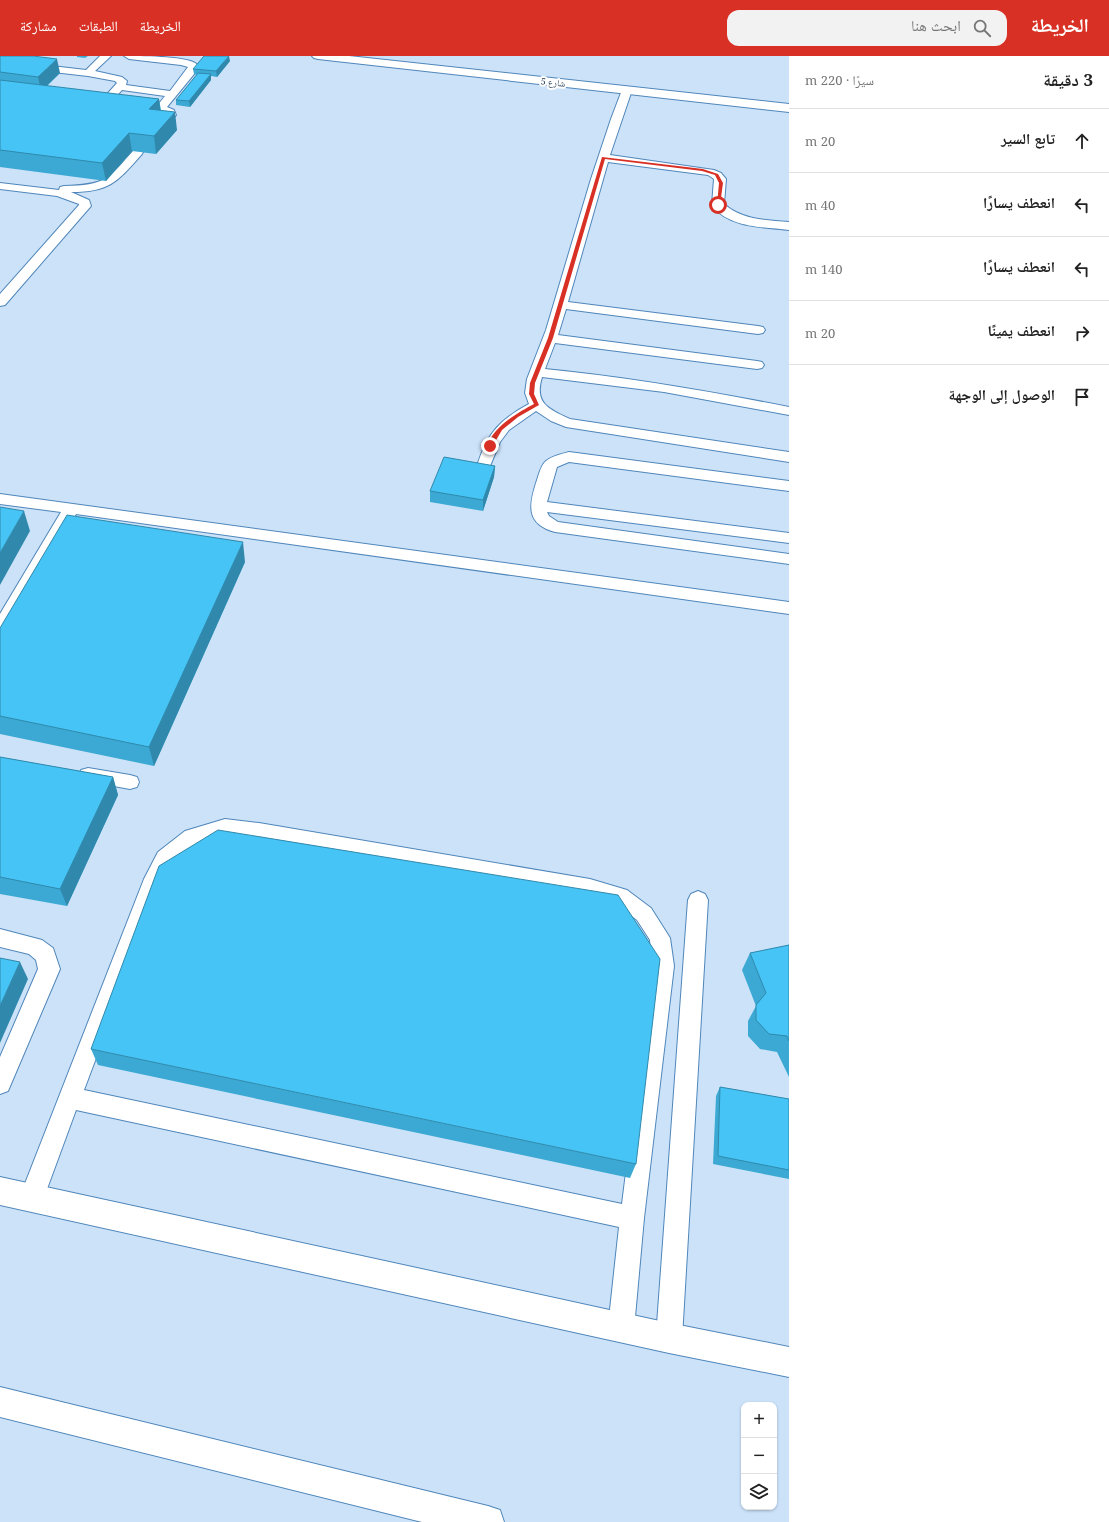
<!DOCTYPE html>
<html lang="ar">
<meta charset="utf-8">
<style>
:root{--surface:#fff;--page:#f2f2f2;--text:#222;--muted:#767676;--line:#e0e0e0;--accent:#d93025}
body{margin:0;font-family:"Noto Serif","Noto Naskh Arabic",serif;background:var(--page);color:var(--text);direction:rtl}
.controls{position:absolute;right:12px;bottom:12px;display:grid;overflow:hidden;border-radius:8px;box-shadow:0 1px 3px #0004}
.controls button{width:36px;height:36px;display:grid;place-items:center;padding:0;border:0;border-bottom:1px solid var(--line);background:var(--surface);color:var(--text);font:20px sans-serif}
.stop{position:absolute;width:12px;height:12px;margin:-9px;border:3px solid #d93025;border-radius:50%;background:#fff}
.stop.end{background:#d93025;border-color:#fff;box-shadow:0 1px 4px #0008}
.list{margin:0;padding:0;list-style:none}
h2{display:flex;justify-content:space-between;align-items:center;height:52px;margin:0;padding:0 16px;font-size:17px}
h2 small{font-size:13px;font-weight:400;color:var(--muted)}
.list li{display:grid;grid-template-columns:26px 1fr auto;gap:12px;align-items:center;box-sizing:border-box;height:64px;padding:0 16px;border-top:1px solid var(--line)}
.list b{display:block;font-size:15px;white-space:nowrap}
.list em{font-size:13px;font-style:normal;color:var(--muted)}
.icon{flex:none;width:22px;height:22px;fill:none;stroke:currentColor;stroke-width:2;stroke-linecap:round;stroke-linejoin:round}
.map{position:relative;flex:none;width:789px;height:1466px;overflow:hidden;direction:ltr}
header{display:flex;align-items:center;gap:24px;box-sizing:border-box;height:56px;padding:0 20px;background:var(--accent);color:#fff}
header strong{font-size:19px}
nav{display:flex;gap:22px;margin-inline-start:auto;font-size:14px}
.search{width:280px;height:36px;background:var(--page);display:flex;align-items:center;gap:10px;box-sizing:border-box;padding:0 14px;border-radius:12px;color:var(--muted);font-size:15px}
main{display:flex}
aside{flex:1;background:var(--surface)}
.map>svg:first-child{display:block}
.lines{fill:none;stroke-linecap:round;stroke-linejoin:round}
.lane-casing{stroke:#4f86ba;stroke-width:2}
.street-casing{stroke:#4f86ba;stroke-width:2}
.highway-casing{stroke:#4f86ba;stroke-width:2}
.lane{fill:#fff;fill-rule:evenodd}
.street{fill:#fff;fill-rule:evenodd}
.highway{fill:#fff;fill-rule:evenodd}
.wall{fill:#3ba9d3}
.shaded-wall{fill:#3089ac}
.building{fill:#45c4f5;stroke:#3089ac}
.route{fill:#d93025}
.labels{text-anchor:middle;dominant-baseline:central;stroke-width:4;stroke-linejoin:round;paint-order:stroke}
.far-street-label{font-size:9px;fill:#1e364c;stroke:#fff}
</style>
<header>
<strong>الخريطة</strong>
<div class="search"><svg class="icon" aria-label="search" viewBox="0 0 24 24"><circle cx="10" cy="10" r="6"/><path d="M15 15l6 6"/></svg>ابحث هنا</div>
<nav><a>الخريطة</a><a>الطبقات</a><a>مشاركة</a></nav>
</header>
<main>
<aside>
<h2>3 دقيقة<small>سيرًا · 220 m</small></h2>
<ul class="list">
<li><svg class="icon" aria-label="ahead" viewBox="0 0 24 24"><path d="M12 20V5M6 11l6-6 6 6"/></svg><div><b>تابع السير</b></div><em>20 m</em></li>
<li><svg class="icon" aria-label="left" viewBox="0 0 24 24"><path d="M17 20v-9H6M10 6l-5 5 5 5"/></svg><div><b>انعطف يسارًا</b></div><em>40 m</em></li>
<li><svg class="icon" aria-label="left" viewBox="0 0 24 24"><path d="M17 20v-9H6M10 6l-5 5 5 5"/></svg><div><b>انعطف يسارًا</b></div><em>140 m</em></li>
<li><svg class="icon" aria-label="right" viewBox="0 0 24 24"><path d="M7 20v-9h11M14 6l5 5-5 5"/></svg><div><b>انعطف يمينًا</b></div><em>20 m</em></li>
<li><svg class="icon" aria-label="arrive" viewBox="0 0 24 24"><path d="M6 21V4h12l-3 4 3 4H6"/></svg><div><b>الوصول إلى الوجهة</b></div></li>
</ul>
</aside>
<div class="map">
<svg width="789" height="1466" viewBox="0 0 789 1466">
<rect width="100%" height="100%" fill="#cbe2f9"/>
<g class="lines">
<!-- lane casing -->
<g class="lane-casing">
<path id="lane" d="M100,0h11l-16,15 27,6 5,4 -1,4 44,6 18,-24 -7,-2 -52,-6 -5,-3c15,0 60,0 71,7 1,0 4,5 4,5l-32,39 7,3 2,5 -13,15 -4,1 -5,-3 11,-14 -30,-4 -5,-3 5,-3 22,2 8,-10 -43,-6 -14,15 -4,1 -5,-3 18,-20 -2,-2 -27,-5 -88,-10v-6l86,10z
M627,31l5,3 -22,65 104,15 7,3 5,6 -2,25c18,16 42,16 65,18v8c-25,-3 -61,-2 -77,-25l2,-26 -6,-4 -100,-13 -40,140 190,24 5,1 2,3 -2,3 -5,1 -192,-25 -8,26 199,26 5,1 2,3 -2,3 -5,1 -202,-26 -10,26c82,8 163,22 244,38v8l-125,-23 -122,-15c-8,26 6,32 28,42l219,33v10l-223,-35 -15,-6 -15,-10 -27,19 -9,12 -10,24 -5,2 -5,-2 -2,-3c10,-31 23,-44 51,-59l-4,-11 2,-14 19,-49 45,-151 20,-60 11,-29z
M138,93l5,3 -1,2c-25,28 -32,38 -71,38l18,8 2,6 -86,99 -5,1v-12l79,-89v-1l-22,-8 -57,-7v-6l59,7 1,-3 4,-1c42,-1 43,-6 70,-36z
M569,396l220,29v10l-220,-29 -12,5 -10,35 242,31v10l-242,-31 2,4 9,6 231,32v10l-234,-32c-30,-8 -26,-28 -18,-52 2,-6 4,-15 9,-19 6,-5 15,-7 23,-9z
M0,438l789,108v12l-713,-100 -70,118 -6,2v-20l61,-102 -61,-8z
M88,712l42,7 7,2 2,5 -2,5 -7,2 -49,-9 -2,-5 2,-5z
M225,763l34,4 331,56 37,11 24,18 19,30 4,28 -30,252 -10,110 -4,9 -9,4 -9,-4 -4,-9 11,-101 -543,-117 -36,98 -9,3 -9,-3 -3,-9 125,-320 14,-27 27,-21zM225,779l34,4 331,58 24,6 23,17 13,20 2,26 -30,238 -538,-114 77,-204 11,-22 26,-21z
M698,835l7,3 3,6 -26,438 -4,9 -9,4 -9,-4 -4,-9 32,-438 3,-6z
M0,873l42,11 11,8 7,21 -52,122 -8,3v-37l38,-88 -2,-9 -7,-6 -29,-7z"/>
</g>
<!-- street casing -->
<g class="street-casing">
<path id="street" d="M312,0h37l440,48v8l-471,-53 -4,-1z
M0,1121l669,146 120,24v30l-120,-24 -669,-148z"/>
</g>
<!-- highway casing -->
<g class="highway-casing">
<path id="highway" d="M0,1331l488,119 12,4 4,12h-82l-422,-105z"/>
</g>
<!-- lane -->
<use href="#lane" class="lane"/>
<!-- street -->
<use href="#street" class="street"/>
<!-- highway -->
<use href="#highway" class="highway"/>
</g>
<!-- wall -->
<path class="wall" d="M0,0l60,17 -13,13 112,13 2,11 16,20 -21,24 -24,-3 -26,30 -106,-14z
M77,0h11l-3,2 -8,-1z
M230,5l-13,16 -6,-1v4l-21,27 -14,-2v-5l21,-25 -3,-1 -1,-5z
M495,410l-1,11 -11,34 -53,-9v-11z
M245,506l-91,204 -154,-32v-106z
M0,701l113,20 5,18 -51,111 -67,-12z
M789,889v132l-12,-25 -17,-3 -12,-13v-15l8,-15 -14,-36 8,-17z
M91,993l545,115 -6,14 -532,-113z
M720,1031l69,12v80l-76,-15 3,-68z"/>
<!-- shaded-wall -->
<path class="shaded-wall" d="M229,0l1,5 -13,16 -1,-6z
M57,3l3,14 -19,18 -3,-14z
M211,18v6l-21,27 -1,-6z
M159,43l2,18 -12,-8z
M175,56l2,18 -21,24 -2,-18z
M129,77l3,18 -26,30 -4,-18z
M495,410l-1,11 -11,34v-11z
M24,455l6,20 -30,54v-32z
M243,486l2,20 -91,204 -5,-19z
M113,721l5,18 -51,111 -7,-17z
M20,906l8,17 -28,64v-37z"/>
<!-- building -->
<path class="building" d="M0,0h33l24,3 -19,18 -38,-5z
M204,0h25l-13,15 -23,-2z
M198,17l13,1 -22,27 -13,-1z
M0,24l159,19 -10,10 26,3 -21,24 -25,-3 -27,30 -102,-13z
M444,401l51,9 -12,34 -53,-9z
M0,451l24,4 -24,42z
M67,459l176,27 -94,205 -149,-31v-88z
M0,701l113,20 -53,112 -60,-12z
M218,774l400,65 42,64 -24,205 -545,-115 68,-183z
M789,889v96l-2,-5 -18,-2 -13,-14v-15l10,-12 -16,-40z
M0,902l20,4 -20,44z
M720,1031l69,12v71l-71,-14z"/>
<!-- route -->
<path class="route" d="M602,101l101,12 15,5 5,9 -3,22h-3l2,-22 -4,-8 -13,-4 -97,-12 -52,179 -18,45 -1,11 5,11 -21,12 -16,13 -10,17h-4c2,-19 31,-35 46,-43l-5,-10 1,-11 18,-45z"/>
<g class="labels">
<!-- far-street labels -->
<g class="far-street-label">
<text transform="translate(553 26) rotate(6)">شارع 5</text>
</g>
</g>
</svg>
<div class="controls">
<button>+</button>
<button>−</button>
<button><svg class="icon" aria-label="layers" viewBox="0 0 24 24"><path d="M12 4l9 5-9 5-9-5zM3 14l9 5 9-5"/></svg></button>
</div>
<div class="stop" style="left:718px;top:149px"></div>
<div class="stop end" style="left:490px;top:390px"></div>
</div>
</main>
